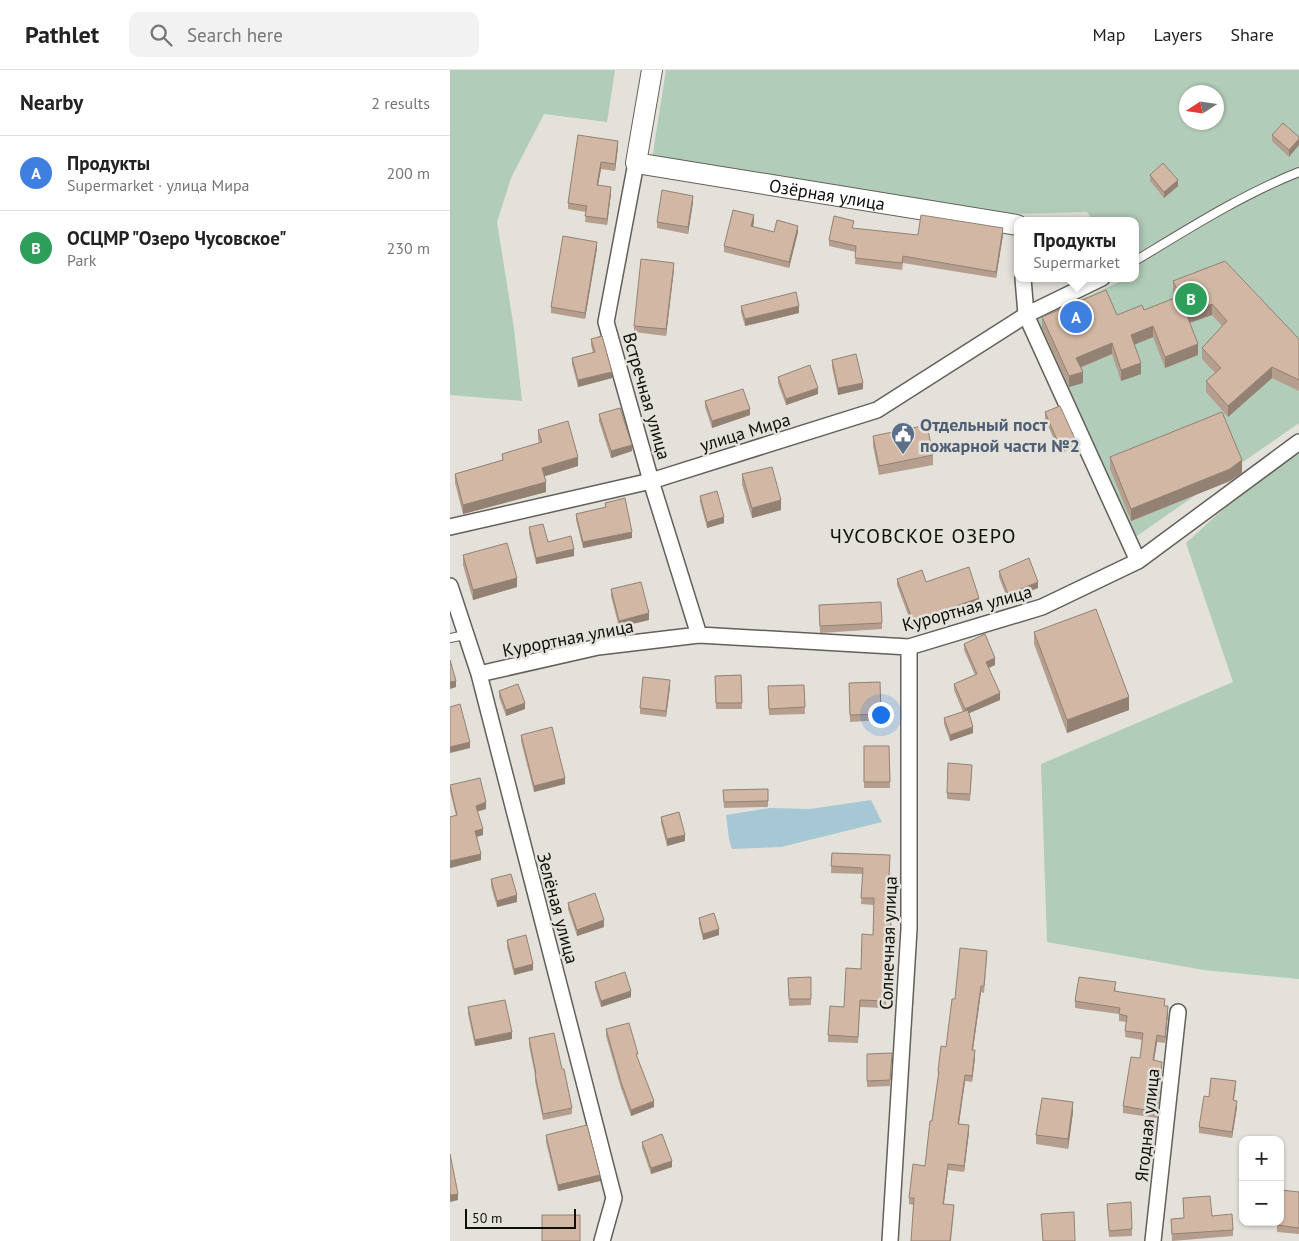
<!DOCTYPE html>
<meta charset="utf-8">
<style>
:root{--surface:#fff;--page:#f2f2f2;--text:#222;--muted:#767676;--line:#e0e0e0;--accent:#7939ad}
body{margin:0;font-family:"PT Sans",sans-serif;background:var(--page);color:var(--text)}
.controls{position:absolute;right:15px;bottom:15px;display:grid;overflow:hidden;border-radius:10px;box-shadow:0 1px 4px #0004}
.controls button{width:45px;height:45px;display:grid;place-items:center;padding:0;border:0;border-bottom:1px solid var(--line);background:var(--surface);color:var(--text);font:25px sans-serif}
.compass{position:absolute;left:729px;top:15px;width:45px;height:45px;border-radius:50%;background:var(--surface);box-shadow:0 1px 4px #0004;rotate:258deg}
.scale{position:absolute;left:15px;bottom:12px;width:111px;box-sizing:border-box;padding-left:5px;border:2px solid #0d0d0a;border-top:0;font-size:14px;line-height:18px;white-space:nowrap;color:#0d0d0a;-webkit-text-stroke:4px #e3e1d9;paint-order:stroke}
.you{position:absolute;left:430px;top:644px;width:18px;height:18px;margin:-12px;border:4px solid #fff;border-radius:50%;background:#1a73e8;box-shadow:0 0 0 8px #1a73e833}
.badge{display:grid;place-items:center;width:32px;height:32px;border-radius:50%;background:var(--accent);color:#fff;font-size:16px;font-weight:700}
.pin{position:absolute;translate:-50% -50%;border:2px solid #fff;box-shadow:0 1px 5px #0006}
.popup{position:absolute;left:564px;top:147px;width:125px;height:65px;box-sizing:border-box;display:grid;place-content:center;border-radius:10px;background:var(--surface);filter:drop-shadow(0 1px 4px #0005);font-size:16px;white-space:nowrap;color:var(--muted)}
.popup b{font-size:19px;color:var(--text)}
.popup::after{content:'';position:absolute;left:50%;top:100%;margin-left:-10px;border:10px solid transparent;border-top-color:var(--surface)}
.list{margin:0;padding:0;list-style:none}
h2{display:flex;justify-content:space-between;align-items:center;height:65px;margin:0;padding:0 20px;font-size:21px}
h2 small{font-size:16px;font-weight:400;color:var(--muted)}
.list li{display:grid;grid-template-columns:32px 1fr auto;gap:15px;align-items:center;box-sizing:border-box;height:75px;padding:0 20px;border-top:1px solid var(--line)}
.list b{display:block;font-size:19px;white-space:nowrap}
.list p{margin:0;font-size:16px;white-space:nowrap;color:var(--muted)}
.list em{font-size:16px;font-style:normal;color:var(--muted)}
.icon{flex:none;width:28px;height:28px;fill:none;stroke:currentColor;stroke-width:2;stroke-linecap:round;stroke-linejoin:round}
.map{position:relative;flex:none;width:849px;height:1171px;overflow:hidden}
header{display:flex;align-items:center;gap:30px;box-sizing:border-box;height:70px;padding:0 25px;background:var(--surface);border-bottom:1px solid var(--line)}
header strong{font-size:24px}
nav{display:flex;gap:28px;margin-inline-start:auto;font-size:18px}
.search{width:350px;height:45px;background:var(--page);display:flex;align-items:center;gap:12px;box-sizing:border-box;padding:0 18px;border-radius:10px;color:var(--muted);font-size:19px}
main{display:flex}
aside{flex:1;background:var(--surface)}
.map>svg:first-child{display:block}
.green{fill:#b1ccb9;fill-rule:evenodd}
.water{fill:#a5c8d4}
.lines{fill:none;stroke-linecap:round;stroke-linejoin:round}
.service-casing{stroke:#626059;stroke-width:10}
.minor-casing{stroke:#626059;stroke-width:18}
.tertiary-casing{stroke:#626059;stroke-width:22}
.service{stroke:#fff;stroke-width:8}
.minor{stroke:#fff;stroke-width:15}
.tertiary{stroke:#fff;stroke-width:20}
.wall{fill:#b59e8d}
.shaded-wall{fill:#938173}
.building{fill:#d2b8a4;stroke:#938173}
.labels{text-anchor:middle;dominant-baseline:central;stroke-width:5;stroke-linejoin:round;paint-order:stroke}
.street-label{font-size:18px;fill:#0d0d0a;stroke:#e3e1d9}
.service-label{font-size:18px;font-weight:bold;fill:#4e5e75;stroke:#e3e1d9;text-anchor:start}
.quarter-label{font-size:20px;letter-spacing:1px;fill:#0d0d0a;stroke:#e3e1d9}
</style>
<header>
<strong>Pathlet</strong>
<div class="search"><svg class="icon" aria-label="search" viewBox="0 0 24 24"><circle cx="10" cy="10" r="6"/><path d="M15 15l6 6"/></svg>Search here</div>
<nav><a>Map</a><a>Layers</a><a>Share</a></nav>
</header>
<main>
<aside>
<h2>Nearby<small>2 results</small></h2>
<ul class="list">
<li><span class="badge" style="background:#3f7fe0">A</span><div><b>Продукты</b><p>Supermarket · улица Мира</p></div><em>200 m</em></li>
<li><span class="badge" style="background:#2e9e5b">B</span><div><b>ОСЦМР &quot;Озеро Чусовское&quot;</b><p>Park</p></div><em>230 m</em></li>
</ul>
</aside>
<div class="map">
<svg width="849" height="1171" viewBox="0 0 849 1171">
<rect width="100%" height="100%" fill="#e3e1d9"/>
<!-- green -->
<path class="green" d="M0,0h165l-8,52 -63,-8 -33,64 -14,44 17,107 8,72 -72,-6z
M216,0h633v353l-165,115 -97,-219 91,-41h7v-57h-42l-6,-9 -79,2 -356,-55zM736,22h30v30h-30z
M849,381v528l-95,-9 -157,-28 -6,-178 192,-82 -47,-139 56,-51z"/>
<!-- water -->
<path class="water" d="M421,730l11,22 -101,25 -49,2 -3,-10 -3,-24 44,-7 40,1z"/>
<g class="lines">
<!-- service casing -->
<g class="service-casing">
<path id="service" d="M685,191c53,-32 106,-66 164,-89
M0,568l15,-3"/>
</g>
<!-- minor casing -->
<g class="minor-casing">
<path id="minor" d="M186,93l-30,159 45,159 48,154
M573,208l3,37 112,246
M0,457l201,-46 226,-71 149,-95 76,-37
M0,516l29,88 135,524 -12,43
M29,604l119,-27 101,-12 210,12 133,-40 96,-46 161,-119
M440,1171l19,-312v-282
M703,1171l25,-229"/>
</g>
<!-- tertiary casing -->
<g class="tertiary-casing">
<g id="tertiary">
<path id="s1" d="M202,0l-16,93 381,62"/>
</g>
</g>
<!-- service -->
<use href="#service" class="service"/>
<!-- minor -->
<use href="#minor" class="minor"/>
<!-- tertiary -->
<use href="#tertiary" class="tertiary"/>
</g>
<!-- wall -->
<path class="wall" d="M128,65l40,12 -3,24 -14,-2 -3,16 13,8 -4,32 -22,-3 1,-10 -18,-3v-6z
M822,65l27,2 -10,20 -17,-16z
M700,105l28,11 -14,12 -14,-17z
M243,132l-5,32 -31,-6v-6z
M304,152l-1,5 21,5h24l-9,36 -65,-16v-6z
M468,165h85l-7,43 -93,-15 -1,7 -47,-6 1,-12 -27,-6v-6z
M147,178l-12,71 -34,-6v-6z
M224,199l-8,67 -32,-4v-6z
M723,211l126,58v52l-27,-13 -44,39 -22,-25v-11l9,-8 -13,-14v-11l20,-22 -10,-11 -23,8 9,32 -33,13 -12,-31 -19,8 7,29 -20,7 -9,-27 -32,14 3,15 -14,4 -27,-59v-11l75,-2 27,-5 32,-13 -3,-5z
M291,236l58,7 -54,13 -4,-14z
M141,269l21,39 -34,9 -6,-23v-6l21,-5 -2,-8z
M382,290l31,29 -25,6 -6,-28z
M328,307l40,17 -32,11 -8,-22z
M255,331l45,14 -38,13 -7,-21z
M595,342l31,35 -16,6 -15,-34z
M149,344l33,37 -21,7 -12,-37z
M88,360l40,36 -33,10 1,16 -83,22 -8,-31v-9l47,-14v-6l37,-11 -1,-4z
M423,366l60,19v10l-54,10 -6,-29z
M660,387l132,16 -12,8 -99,40 -21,-52z
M292,404l39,36 -29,8 -10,-34z
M250,426l24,27 -17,5 -7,-26z
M155,433l27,35 -49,10 -7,-28v-6l29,-7z
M79,457l19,15 26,14 -38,8 -7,-30z
M13,485l54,32 -44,13 -10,-35z
M549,501l39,17 -30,12 -9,-23z
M447,509l29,3 53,23 -66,23 -16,-43z
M161,519l38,31 -30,7 -8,-31z
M369,542l63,11v6l-62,4z
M584,562l95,78 -62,23 -33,-89z
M514,574l31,21 -6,3 11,32 -31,13 4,20 -23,8 -6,-17v-6l19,-6 -9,-22v-6l21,-9 -11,-25z
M291,605l1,34h-26l-1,-33z
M430,612l1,38 -31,2 -1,-39z
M354,615l1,29 -36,1 -1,-22z
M220,617l-4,30 -26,-3v-6z
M49,621l26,18 -19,7 -7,-19z
M71,665l44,49 -31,8 -13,-51z
M414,676h25l1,42h-26z
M522,701l-2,30 -23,-2v-6z
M0,715l36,24 -9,2 6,24 -6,2 4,23 -31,8v-51l6,-1 -6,-25z
M318,719v18l-44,1 -1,-18z
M211,747l24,24 -18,5 -6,-23z
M382,783l58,2 -3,65h4l-1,46h-2l-2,42 -26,-1 -2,36 -30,-1v-7l16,-28 17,-38 12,-34 1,-30 -13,-1 2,-30 -32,-1z
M41,809l26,23 -20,5 -6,-21z
M118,833l36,24 -27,9 -9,-27z
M249,848l20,17 -16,5 -4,-16z
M57,870l26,30 -19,5 -7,-28z
M537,887l-3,36 -3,-1 -8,58 2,7 -3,25 -7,-1 -6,43 10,8 -5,40 -16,-2 -4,34 10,7 -3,30h-40l3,-36 -5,-1v-6l16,-32 13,-89v-6l8,-24 9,-48z
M361,907v28l-22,1 -1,-28z
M145,912l36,15 -30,10 -6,-19z
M666,918l-1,4 50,14 3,7 -3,30 -8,-1 -3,18 8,8 -3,22v6l-2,22 -34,-5v-7l17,-48 2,-18 -17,-3 1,-15 -7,-1v-7l-44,-6v-7z
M18,937l44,32 -37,7 -7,-32z
M156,959l32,30 16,48 -23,9 -10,-28 -15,-52z
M79,968l33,31 10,39v6l-29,6 -8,-39v-6l-6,-30z
M417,984l25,6 -2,26 -23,1z
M786,1017l-2,13 3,7 -5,31 -33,-5v-6l10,-30z
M623,1042l-5,37 -32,-5v-9z
M96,1065l54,46 -42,10 -12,-49z
M192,1072l30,25 -21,7 -9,-26z
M849,1122v42l-22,-2v-10z
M733,1128l50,32v6l-61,5 -1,-22 13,-1z
M657,1134l25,25v7l-23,1z"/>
<!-- shaded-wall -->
<path class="shaded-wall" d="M849,69v6l-10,12v-7z
M168,71v6l-3,24v-7z
M151,92v7l-4,22v-6z
M728,110v6l-14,12v-6z
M161,117v6l-4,32v-6z
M243,126v6l-5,32v-7z
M304,145v7l-3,11v-7z
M348,156v6l-9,36v-6z
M553,158v7l-7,43v-6z
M147,172v6l-12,71v-6z
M224,193v6l-8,67v-7z
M762,234v11l-26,9v-11z
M349,236v7l-54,13v-7z
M703,256v11l-22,9v-11z
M662,273v11l-36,15v-11z
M748,274v11l-33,13v-11z
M691,293v11l-20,7v-11z
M822,297v11l-44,39v-11z
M162,302v6l-34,9v-7z
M633,302v11l-14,4v-11z
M413,313v6l-25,6v-7z
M368,318v6l-32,11v-6z
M300,339v6l-38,13v-7z
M626,371v6l-16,6v-6z
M182,375v6l-21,7v-7z
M128,387v9l-36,11v-9z
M792,390v13l-12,8 -99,40v-12z
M96,412v10l-83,22v-9z
M331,430v10l-29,8v-10z
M274,447v6l-17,5v-6z
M182,462v6l-49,10v-6z
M124,479v7l-38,8v-6z
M67,508v9l-44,13v-10z
M588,512v6l-30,12v-6z
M529,528v7l-66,23v-7z
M199,543v7l-30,7v-6z
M545,588v7l-9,4v-7z
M220,610v7l-4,30v-6z
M6,611v6l-6,2v-7z
M550,623v7l-35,15v-6z
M679,627v13l-62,23v-13z
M75,633v6l-19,7v-6z
M523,657v6l-23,8v-6z
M20,672v6l-20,5v-6z
M115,708v6l-31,8v-6z
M36,732v7l-10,3v-6z
M33,759v6l-8,2v-6z
M235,765v6l-18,5v-7z
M31,784v6l-31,8v-7z
M67,825v7l-20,5v-6z
M154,850v7l-27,9v-6z
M269,859v6l-16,5v-6z
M83,894v6l-19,5v-6z
M531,916v6l-9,64v-6z
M181,921v6l-30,10v-6z
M718,936v7l-3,30v-6z
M62,962v7l-37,7v-6z
M707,965v7l-4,25v-7z
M525,980v7l-3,25v-6z
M712,992v6l-4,28v-7z
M515,1005v6l-7,49v-6z
M204,1031v6l-23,9v-6z
M787,1031v6l-5,31v-6z
M623,1032v10l-5,37v-10z
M519,1055v7l-5,40v-6z
M222,1091v6l-21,7v-6z
M498,1094v6l-5,40v-6z
M150,1105v6l-42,10v-6z
M8,1124v6l-8,2v-7z"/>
<!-- building -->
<path class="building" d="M833,53l16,14v2l-10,11 -17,-15z
M128,65l40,6 -3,23 -14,-2 -4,23 14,2 -4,32 -22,-3 2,-10 -19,-3z
M713,93l15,17 -14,12 -14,-17z
M212,120l31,6 -5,31 -31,-5z
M283,140l21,5 -3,11 23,6 3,-12 21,6 -9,36 -65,-16z
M471,145l82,13 -7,44 -93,-16 -1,7 -47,-5 1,-12 -27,-6 5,-24 20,5 -2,7 66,7z
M113,166l34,6 -12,71 -34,-6z
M191,189l33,4 -8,66 -32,-3z
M775,191l74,78v41l-27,-13 -44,39 -22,-25 15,-13 -19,-20 25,-27 -15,-17 -26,9 12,31 -33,13 -12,-31 -22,9 10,28 -20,7 -9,-27 -36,15 7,14 -14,4 -27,-59 64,-27 11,25 25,-10 2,5 36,-14 -7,-15z
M346,222l3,14 -54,13 -4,-13z
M152,266l10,36 -34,8 -6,-22 23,-6 -4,-13z
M406,284l7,29 -25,5 -6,-28z
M360,295l8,23 -32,11 -8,-22z
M293,319l7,20 -38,12 -7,-20z
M610,336l16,35 -16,6 -15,-35z
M170,338l12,37 -21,6 -12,-37z
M772,342l20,48 -12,9 -99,40 -21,-52z
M118,351l10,36 -36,11 4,14 -83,23 -8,-31 48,-14 -1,-6 40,-12 -4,-12z
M477,355l6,30 -54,11 -6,-30z
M322,397l9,33 -29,8 -10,-34z
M267,421l7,26 -17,5 -7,-26z
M175,428l7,34 -49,10 -7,-28 30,-7 -1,-4z
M93,454l5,18 23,-6 3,13 -38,9 -7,-31z
M57,473l10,35 -44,12 -10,-35z
M579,488l9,24 -30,12 -9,-23z
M519,497l10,31 -66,23 -16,-42 25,-9 4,12z
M191,512l8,31 -30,8 -8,-32z
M431,532l1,21 -62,3 -1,-21z
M646,539l33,88 -62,23 -33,-88z
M535,564l10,24 -9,4 14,31 -35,16 -11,-25 23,-10 -13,-30z
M0,590l6,21 -6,1z
M291,605l1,28h-26l-1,-27z
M193,607l27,3 -4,31 -26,-3z
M430,612l1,32 -31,1 -1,-32z
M68,614l7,19 -19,7 -7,-19z
M354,615l1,22 -36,2 -1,-23z
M10,634l10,38 -20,5v-40z
M518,640l5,17 -23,8 -6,-17z
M102,657l13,51 -31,8 -13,-51z
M414,676h25l1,36h-26z
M498,693l24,2 -2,29 -23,-1z
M30,708l6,24 -10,4 7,23 -8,2 6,23 -31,7v-44l7,-2 -7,-30z
M318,719v12l-44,1 -1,-12z
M229,742l6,23 -18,4 -6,-22z
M382,783l58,2 -3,65h4l-1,40h-2l-2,41 -26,-1 -2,37 -30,-2 2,-29 14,1 2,-39 15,1 1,-35 11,1 1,-37h-13l2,-30 -32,-2z
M61,804l6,21 -20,6 -6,-22z
M145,823l9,27 -27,10 -9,-27z
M264,843l5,16 -16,5 -4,-16z
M76,865l7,29 -19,5 -7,-29z
M510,878l27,3 -3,35h-3l-9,64h3l-3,26 -7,-1 -7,49 11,1 -5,41 -16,-2 -5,40 11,1 -4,36h-39l3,-43h-5l4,-34 12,2 5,-45h2l7,-50h-1l3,-25 5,1 6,-48h3z
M175,902l6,19 -30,10 -6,-19z
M361,907v22h-22l-1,-21z
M629,907l37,5 -2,9 51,8 -1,7h4l-3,31 -8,-2 -4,25 9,2 -4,27 1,1 -2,22 -34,-6 8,-49 9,1 3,-25 -18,-2 2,-15 -8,-2 1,-6 -45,-7z
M55,930l7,32 -37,8 -7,-33z
M179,953l9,31h-2l18,47 -23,9 -10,-28 -15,-53z
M104,963l8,36h2l8,39 -29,6 -8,-40h1l-7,-36z
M442,983l-2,27 -23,1v-27z
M761,1008l25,3 -3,19 4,1 -5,31 -33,-5 5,-31 5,1z
M592,1028l31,4 -5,37 -32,-4z
M137,1055l13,50 -42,10 -12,-50z
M212,1064l10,27 -21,7 -9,-26z
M0,1084l8,40 -8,1z
M831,1120l18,2v36l-22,-3v-3h3z
M760,1126l2,20 20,-2 1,16 -61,4 -1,-15 13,-1 -1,-20z
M681,1132l1,27 -23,2 -2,-27z
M624,1142l1,29h-32l-2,-27z
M92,1145h38v26h-38z"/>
<!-- icons -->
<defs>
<g id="civic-pin" transform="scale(1.25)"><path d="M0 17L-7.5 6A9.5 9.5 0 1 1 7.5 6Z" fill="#5c6f8a" stroke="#e3e1d9"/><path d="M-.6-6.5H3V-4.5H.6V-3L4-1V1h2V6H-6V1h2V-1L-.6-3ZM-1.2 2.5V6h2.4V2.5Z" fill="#fff"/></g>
</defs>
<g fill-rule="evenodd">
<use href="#civic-pin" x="453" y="364"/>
</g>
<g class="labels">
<!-- street labels -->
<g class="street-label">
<text stroke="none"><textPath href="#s1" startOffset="288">Озёрная улица</textPath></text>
<text transform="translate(197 326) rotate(74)">Встречная улица</text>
<text transform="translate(295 362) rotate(-17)">улица Мира</text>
<text transform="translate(517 538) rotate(-15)">Курортная улица</text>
<text transform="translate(118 568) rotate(-11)">Курортная улица</text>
<text transform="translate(108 838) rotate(75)">Зелёная улица</text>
<text transform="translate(438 873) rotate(-88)">Солнечная улица</text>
<text transform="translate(697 1055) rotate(-84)">Ягодная улица</text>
</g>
<!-- service labels -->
<g class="service-label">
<text x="470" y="354">Отдельный пост<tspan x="470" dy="21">пожарной части №2</tspan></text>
</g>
<!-- quarter labels -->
<g class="quarter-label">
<text x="473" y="466">ЧУСОВСКОЕ ОЗЕРО</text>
</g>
</g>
</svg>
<div class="controls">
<button>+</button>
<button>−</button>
</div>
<svg class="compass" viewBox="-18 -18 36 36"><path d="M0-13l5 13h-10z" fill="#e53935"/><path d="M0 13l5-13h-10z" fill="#767676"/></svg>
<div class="scale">50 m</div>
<div class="you"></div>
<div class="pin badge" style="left:626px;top:247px;background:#3f7fe0">A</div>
<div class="popup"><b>Продукты</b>Supermarket</div>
<div class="pin badge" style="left:741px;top:229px;background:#2e9e5b">B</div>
</div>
</main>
